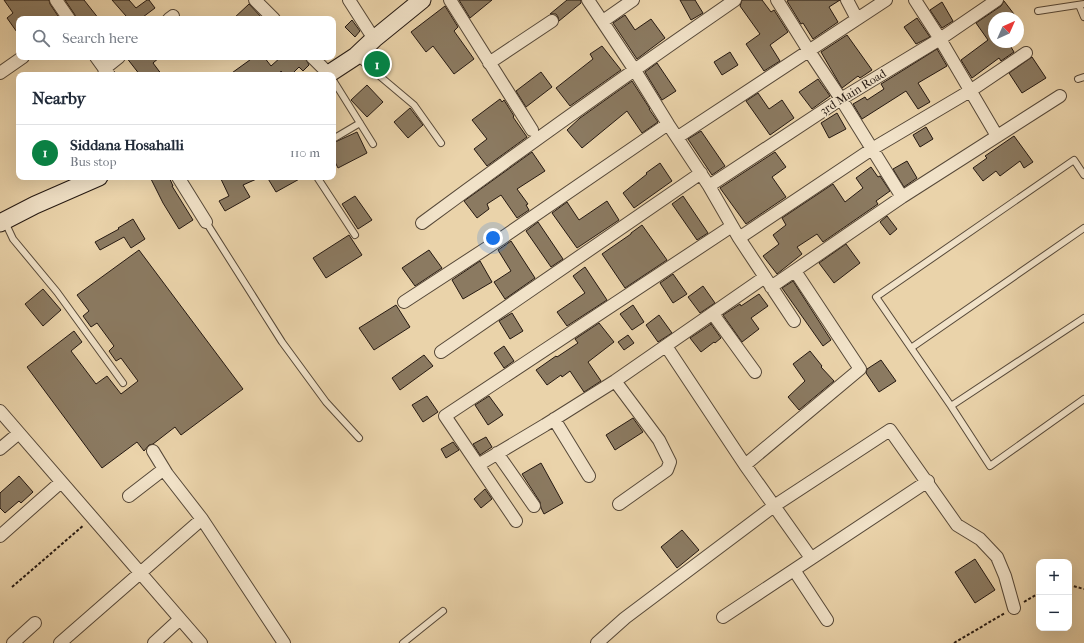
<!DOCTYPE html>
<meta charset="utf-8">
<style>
:root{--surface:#fff;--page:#f2f2f3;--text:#1f2937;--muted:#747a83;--line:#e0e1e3;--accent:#0b8043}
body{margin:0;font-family:"IM FELL French Canon",serif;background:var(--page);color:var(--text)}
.controls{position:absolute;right:12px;bottom:12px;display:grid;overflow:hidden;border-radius:8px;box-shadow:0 4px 16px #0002}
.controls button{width:36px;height:36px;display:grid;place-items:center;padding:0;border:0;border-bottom:1px solid var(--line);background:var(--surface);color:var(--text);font:20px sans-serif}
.compass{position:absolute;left:988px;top:12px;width:36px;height:36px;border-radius:50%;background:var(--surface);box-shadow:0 4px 16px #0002;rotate:45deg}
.you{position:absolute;left:493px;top:238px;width:14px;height:14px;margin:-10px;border:3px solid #fff;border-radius:50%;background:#1a73e8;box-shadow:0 0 0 6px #1a73e833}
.badge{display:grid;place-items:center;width:26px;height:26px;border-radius:50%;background:var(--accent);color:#fff;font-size:13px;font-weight:700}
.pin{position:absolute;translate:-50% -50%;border:2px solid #fff;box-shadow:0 1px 4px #0006}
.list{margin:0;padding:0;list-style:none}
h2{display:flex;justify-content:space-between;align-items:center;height:52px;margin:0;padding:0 16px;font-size:17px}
h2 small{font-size:13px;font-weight:400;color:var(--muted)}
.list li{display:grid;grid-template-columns:26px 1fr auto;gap:12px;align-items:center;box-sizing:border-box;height:56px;padding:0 16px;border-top:1px solid var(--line)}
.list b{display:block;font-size:15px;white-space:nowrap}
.list p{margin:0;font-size:13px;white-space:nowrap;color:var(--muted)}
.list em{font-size:13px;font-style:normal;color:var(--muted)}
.icon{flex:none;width:22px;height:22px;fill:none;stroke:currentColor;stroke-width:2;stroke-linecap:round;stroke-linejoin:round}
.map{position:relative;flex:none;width:1084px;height:643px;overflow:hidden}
.search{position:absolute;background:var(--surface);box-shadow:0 4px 16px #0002;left:16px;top:16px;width:320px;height:44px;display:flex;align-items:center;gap:10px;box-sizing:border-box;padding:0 14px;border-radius:8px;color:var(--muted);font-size:15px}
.panel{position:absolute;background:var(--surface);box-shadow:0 4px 16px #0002;left:16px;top:72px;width:320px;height:108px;border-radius:8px}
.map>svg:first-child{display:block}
.building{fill:#8b7a61;stroke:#251912}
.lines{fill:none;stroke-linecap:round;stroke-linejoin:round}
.service-casing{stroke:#564838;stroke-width:8}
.minor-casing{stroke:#564838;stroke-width:14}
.secondary-casing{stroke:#251912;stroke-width:19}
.path{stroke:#251912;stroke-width:2;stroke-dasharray:3 2;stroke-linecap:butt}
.service{stroke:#f1e2c8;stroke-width:6}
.minor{stroke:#f1e2c8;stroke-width:12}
.secondary{stroke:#f1e2c8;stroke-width:17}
.labels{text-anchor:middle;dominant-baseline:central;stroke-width:3;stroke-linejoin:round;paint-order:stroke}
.street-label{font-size:12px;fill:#251912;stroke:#f1e2c8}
</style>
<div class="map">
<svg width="1084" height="643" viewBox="0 0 1084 643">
<rect width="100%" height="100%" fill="#ead3aa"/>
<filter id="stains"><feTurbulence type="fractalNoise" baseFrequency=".005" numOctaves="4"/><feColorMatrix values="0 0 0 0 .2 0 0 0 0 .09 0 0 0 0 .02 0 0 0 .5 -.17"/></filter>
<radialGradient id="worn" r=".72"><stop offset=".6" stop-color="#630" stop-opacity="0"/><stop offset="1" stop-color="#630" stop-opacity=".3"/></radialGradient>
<!-- building -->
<path class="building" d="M4,0h45l1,4 10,15h-41v16l-12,-17 6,-5z
M65,0h19l15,19h-23l-1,-4z
M112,0h17l7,8 11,-8h2l6,8 -12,9 1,2h-22l4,-3z
M459,0h33l-22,18z
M567,0h14v3l-22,18 -1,-4 -2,-3h-6z
M680,0h15l8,13 -12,7z
M742,0h20l9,12 3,-2 14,22 -18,13 10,16 -16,10 -18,-27 14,-10 -20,-28z
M789,0h51l-11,7 9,15 -25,17 -10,-16 -2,1 -14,-23z
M1004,1l13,17h-23v24h14l6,10 -13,9 -2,-3 -27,20 -11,-18 27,-20 -12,-17 25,-17z
M942,2l11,19 -11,7 -12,-18z
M249,4l14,15h-30z
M445,6l13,21 -4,4 20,28 -20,15 -21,-28 -7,6 -15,-20z
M625,15l10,15 16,-11 14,19 -28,21 -24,-36z
M917,18l13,19 -14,7 -12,-17z
M352,20l8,11 -5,6 -10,-10z
M847,35l25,35 -12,8 -2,-2 -16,12 -21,-36z
M602,46l19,24 -51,36 -14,-18 37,-29 -3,-5z
M937,49l10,17 -29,17 12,19 -12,7 -12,-18 -44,28 -9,-15 12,-7 2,3 17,-11 -3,-5z
M730,52l8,13 -16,10 -8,-13z
M126,57h34l-7,6 9,12h-22z
M254,57h10l7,9 10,-9h24l4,8 -6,6 -4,-4 -8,8h-6l-4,-4 -3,4h-49z
M1032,57l14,21 -24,15 -13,-20z
M657,63l19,28 -14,9 -17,-28z
M541,72l11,15 -26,20 -10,-16z
M818,79l12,17 -18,13 -13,-17z
M632,81l18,28h-1l9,13 -16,11 -15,-22 -45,37 -15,-18 13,-12z
M367,85l16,17 -16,15 -16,-17z
M758,93l11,16 13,-9 12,18 -24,17 -24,-34z
M500,99l2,3 2,-2 10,16 -1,1 14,20 -40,29 -13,-17 13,-10 -15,-19z
M410,108l13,17 -15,13 -14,-16z
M837,113l9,16 -17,9 -8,-15z
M926,127l7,12 -13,8 -7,-12z
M701,131l24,35 -13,9 -24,-36z
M357,132l10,21 -29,15 -5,-10v-15z
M1014,136l19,26 -9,6 -4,-7 -20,15 -4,-5 -13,10 -10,-13 14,-10 -2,-2z
M532,152l13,19 -28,18 11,15 -2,1 3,5 -12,8 -16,-23 -14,9 2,5 -12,9 -13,-17z
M775,152l11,15 -14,10 14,20 -40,27 -26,-36z
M907,161l10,17 -13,9 -11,-18z
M660,163l12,18 -38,27 -11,-15 24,-19 -1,-1z
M871,167l7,10 2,-1 10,15 -14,10 2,3 -55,38 -6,-8 -20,13 5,7 -25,20 -14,-18 16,-12 -6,-9 13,-10 -4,-7 51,-34 12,18 18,-14 -7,-10z
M150,177h19l4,9h-1l21,34 -14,9 -16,-26z
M220,177h41l-18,8 7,12 -25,14 -6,-10 10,-5z
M267,177h36l-27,15z
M355,196l17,24 -14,9 -16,-25z
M683,196l25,37 -11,7 -25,-36z
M607,201l12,19 -42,28 -25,-35 15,-11 12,18z
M887,216l10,13 -7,6 -10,-13z
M133,219l12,20 -14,9 -7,-11 -24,13 -5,-8 24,-13 -1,-1z
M538,222l25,37 -12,8 -25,-36z
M642,225l25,35 -42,28 -23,-34 29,-20v-1z
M349,235l13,20 -36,23 -13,-20z
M511,241l24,37 -30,21 -11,-17 17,-11 -13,-21z
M846,244l14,19 -26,20 -15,-20z
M139,250l104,139 -62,46 -6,-8 -22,17 -4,1 -5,6 -7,-9 -35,26 -75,-101 47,-36 8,11 -11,9 25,33 11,-8 14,18 17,-13 -17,-23 -5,3 -7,-10 5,-5 -17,-23 -6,4 -8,-11 6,-5 -12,-16z
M429,250l13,18 -27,18 -13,-18z
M480,261l12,21 -29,17 -11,-19z
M585,267l22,33 -40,26 -10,-14 28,-19 -12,-17z
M673,274l14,20 -14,9 -13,-20z
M793,281l38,59 -8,6 -41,-58z
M703,286l12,17 -15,10 -12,-16z
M43,289l18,21 -18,16 -18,-22z
M759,294l9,12 -17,12 8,11 -17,13 -19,-27 17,-11 1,2z
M396,305l14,22 -36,23 -15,-22z
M633,305l11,17 -12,8 -12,-16z
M512,313l11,18 -13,8 -11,-18z
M659,315l13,18 -14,9 -12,-17z
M599,323l15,19 -26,20 13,19 -17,11 -14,-21 -8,6 -1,-2 -14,10 -11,-15 20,-14 1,1 21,-14 -3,-4z
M711,324l10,14 -6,5 -1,-1 -13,10 -11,-14z
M628,335l6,8 -10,7 -6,-8z
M504,346l10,15 -10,7 -10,-15z
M810,351l12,15 -1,1 13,14 -35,29 -11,-13 17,-16 -12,-17z
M424,355l9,11 -33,24 -8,-12z
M881,360l15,21 -17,11 -13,-19 1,-4z
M427,396l11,16 -15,10 -11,-17z
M489,396l14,19 -15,10 -13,-20z
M633,418l10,14 -28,18 -9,-15z
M486,437l6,10 -12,8 -7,-11z
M453,442l6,8 -13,8 -5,-9z
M541,463l22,40 -19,11 -3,-6 -1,-6 -18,-28z
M19,476l14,16 -12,11 -2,-2 -14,12 -5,-5v-15z
M485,489l7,10 -11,9 -7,-9z
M682,530l17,20 -22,18 -16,-21z
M975,559l20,31 -20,13 -20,-31z"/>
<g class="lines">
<!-- service casing -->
<g class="service-casing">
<path id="service" d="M1079,5l5,12
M1038,11l46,-7
M357,57l57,48 27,38
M1078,79l6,-2
M333,80l40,64
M333,139l27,-16
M1084,175l-10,-15 -198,137 75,109 133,-88
M317,177l38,58
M5,222l8,17 44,53 66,91
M206,222l76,120 44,60 33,36
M911,348l173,-120
M951,406l39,60 94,-67
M403,643l40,-32"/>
</g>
<!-- minor casing -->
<g class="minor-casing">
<path id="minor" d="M56,0l13,19
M255,0l19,19
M349,0l25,39
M450,0l82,130
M588,0l46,69 34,55 41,62 30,52 55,83
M777,0l32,51 32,48 61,98
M847,0l10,19
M915,0l25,39 57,97
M169,19l4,-3
M603,21l30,-21
M96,57l13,18
M312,57l17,17
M489,63l63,-42
M104,69l15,-12
M0,73l23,-16
M678,137l208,-137
M178,177l28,45
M709,186l132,-87 99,-60 57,-39
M422,223c103,-76 207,-150 313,-223
M739,238l133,-89 98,-58 56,-38
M771,287l131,-90 158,-101
M404,302l95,-62 169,-116
M713,314l42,58
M666,346l79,119 66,93
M441,352l260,-179
M615,381l44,59 11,22 -3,8 -48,34
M0,411l201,232
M554,419l35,57
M0,449l19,-16
M153,451l14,23 35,45 82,124
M497,453l37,53
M478,465l67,-40 70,-44 150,-104
M745,465l115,-96 -65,-98
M129,496l35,-27
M516,521l-71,-105 287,-190
M0,536l61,-54
M794,570l33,50
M723,617l205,-136
M13,643l22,-20
M60,643l142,-124
M154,643l26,-24
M597,643l28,-25 149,-112 116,-76 67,95 23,14 17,18 8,19 9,32"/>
</g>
<!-- secondary casing -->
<g class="secondary-casing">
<path id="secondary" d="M327,75l29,-19 18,-17 48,-39
M0,223l35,-18 64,-28"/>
</g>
<!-- path -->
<path class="path" d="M1069,585l15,4
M12,587l72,-62
M1024,602l15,-9
M954,643l51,-30"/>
<!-- service -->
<use href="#service" class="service"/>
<!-- minor -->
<use href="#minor" class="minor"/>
<!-- secondary -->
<use href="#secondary" class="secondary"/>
</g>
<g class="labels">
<!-- street labels -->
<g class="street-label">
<text transform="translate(853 92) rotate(-32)">3rd Main Road</text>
</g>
</g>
<rect width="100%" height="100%" filter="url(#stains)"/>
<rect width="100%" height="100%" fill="url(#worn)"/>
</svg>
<div class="controls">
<button>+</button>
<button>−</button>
</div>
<svg class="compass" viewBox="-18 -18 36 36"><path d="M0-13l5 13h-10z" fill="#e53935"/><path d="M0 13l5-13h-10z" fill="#747a83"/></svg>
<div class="you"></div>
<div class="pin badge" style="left:377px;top:64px">1</div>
<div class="search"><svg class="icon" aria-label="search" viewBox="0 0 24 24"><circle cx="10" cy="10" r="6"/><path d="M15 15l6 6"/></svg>Search here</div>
<section class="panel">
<h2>Nearby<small></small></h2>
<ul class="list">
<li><span class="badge">1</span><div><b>Siddana Hosahalli</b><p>Bus stop</p></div><em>110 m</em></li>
</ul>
</section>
</div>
